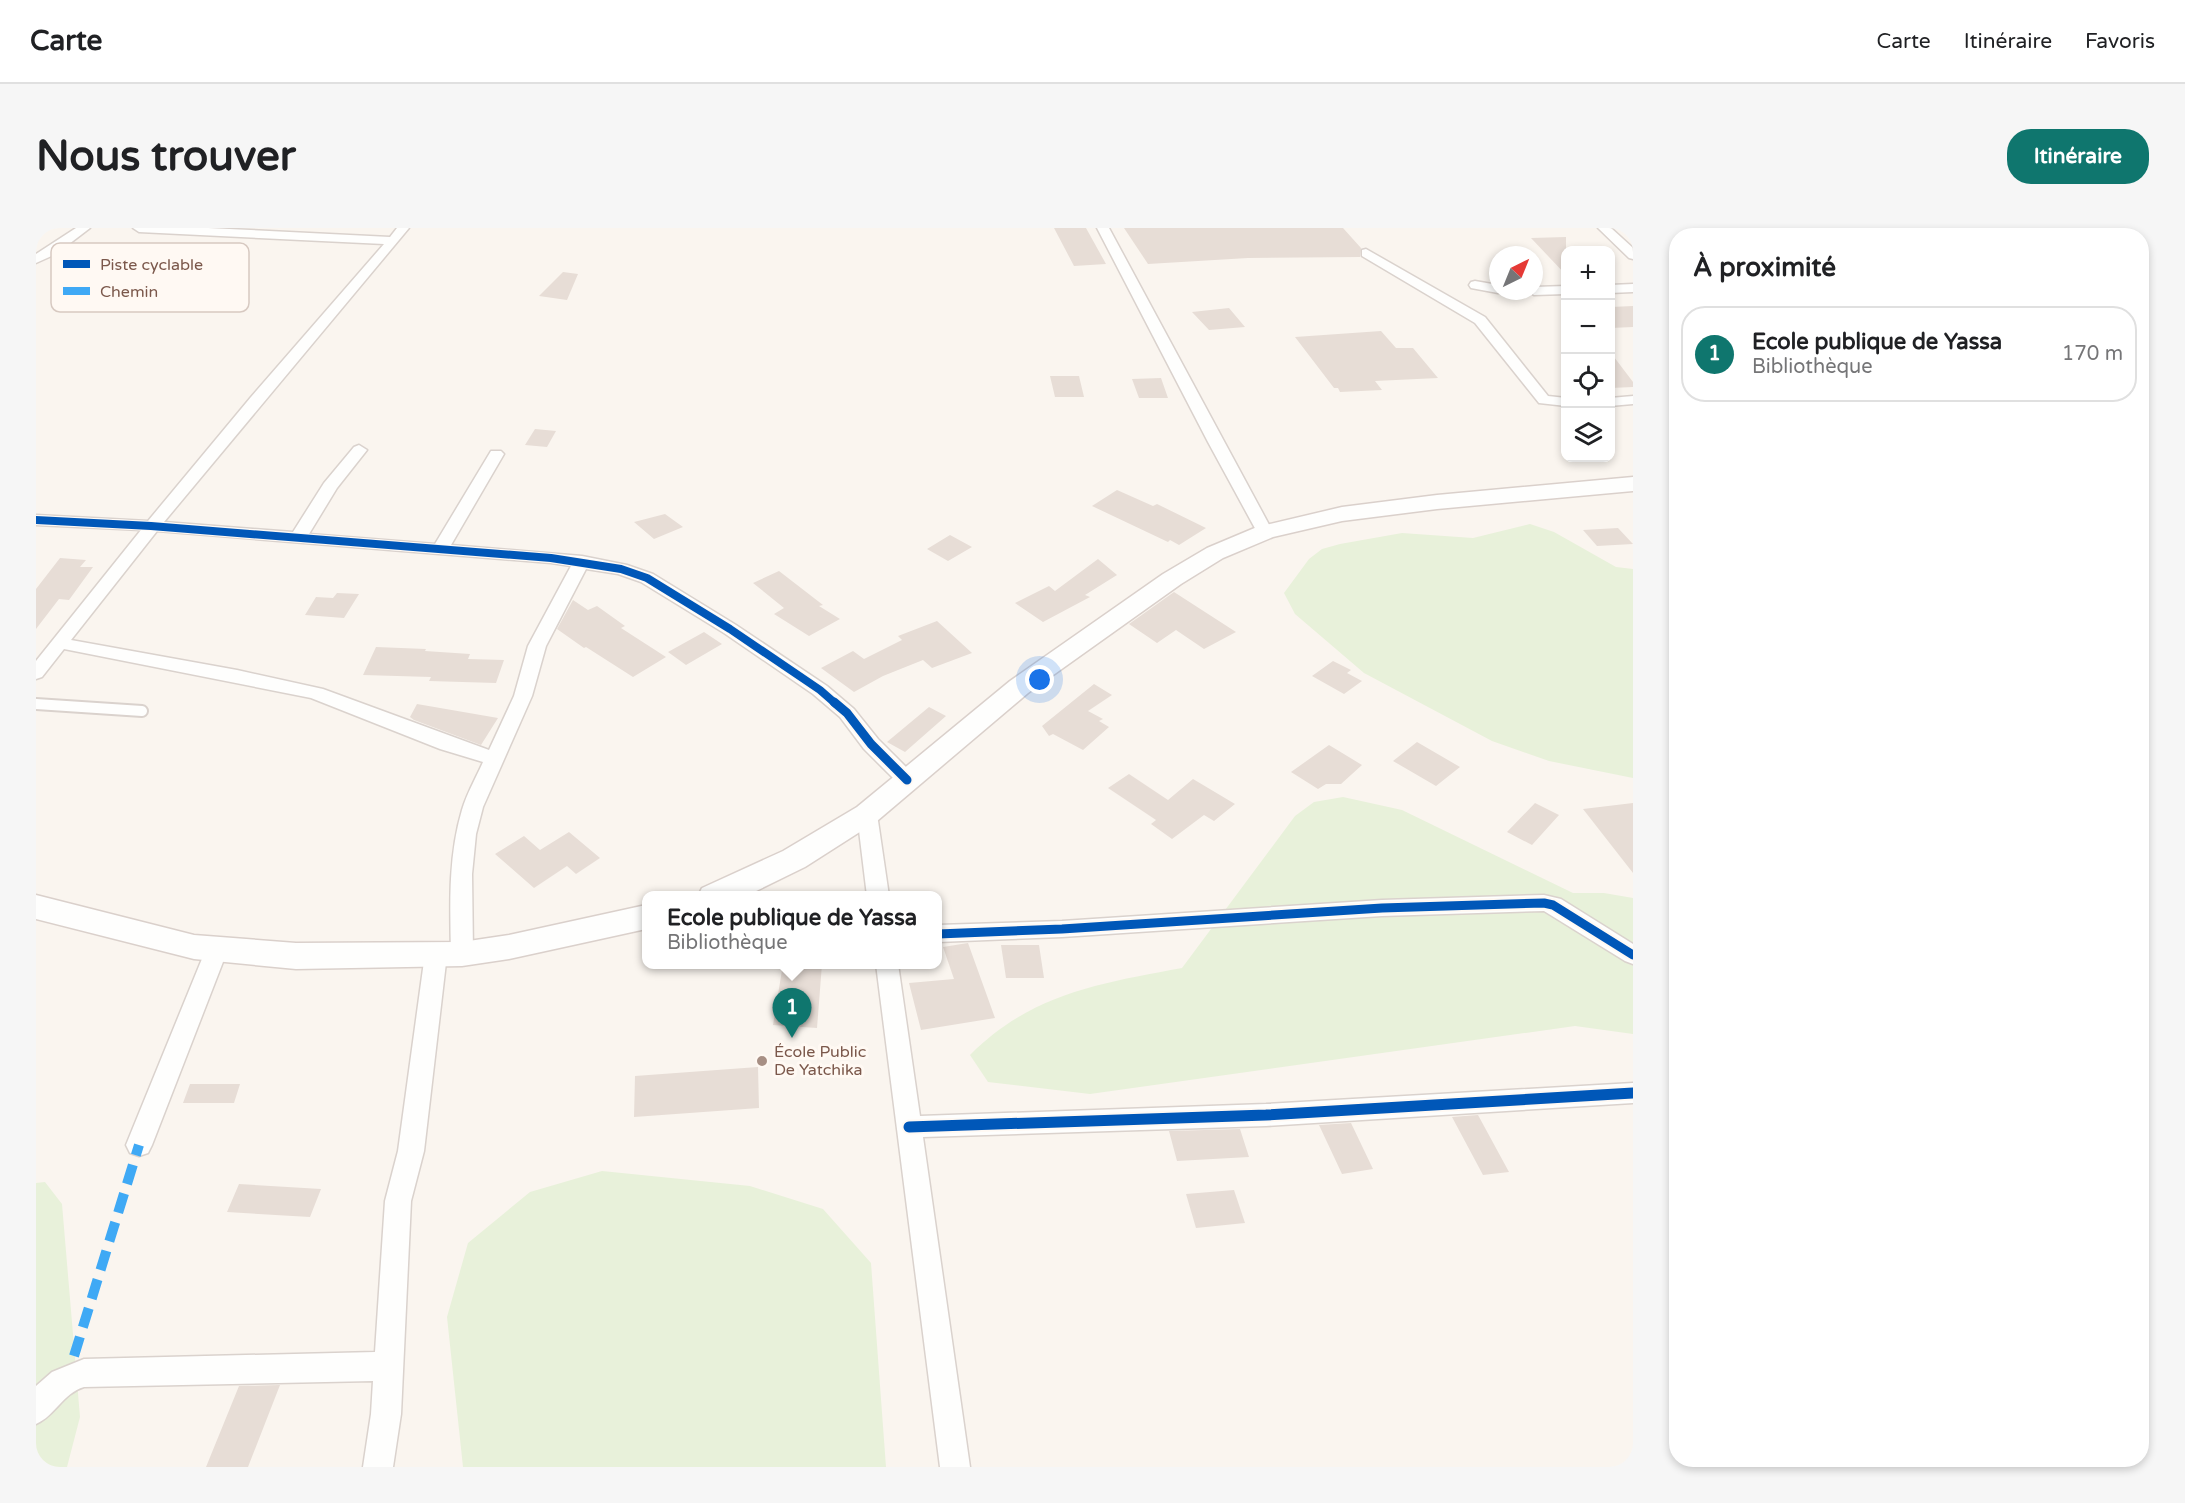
<!DOCTYPE html>
<html lang="fr">
<meta charset="utf-8">
<style>
:root{--surface:#fff;--page:#f6f6f6;--text:#202124;--muted:#757577;--line:#e0e0e0;--accent:#0f766e}
body{margin:0;font-family:"Varela Round",sans-serif;background:var(--page);color:var(--text)}
.controls{position:absolute;right:18px;top:18px;display:grid;overflow:hidden;border-radius:12px;box-shadow:0 3px 9px #0003}
.controls button{width:54px;height:54px;display:grid;place-items:center;padding:0;border:0;border-bottom:2px solid var(--line);background:var(--surface);color:var(--text);font:30px sans-serif}
.compass{position:absolute;left:1453px;top:18px;width:54px;height:54px;border-radius:50%;background:var(--surface);box-shadow:0 3px 9px #0003;rotate:43deg}
.you{position:absolute;left:1004px;top:452px;width:21px;height:21px;margin:-15px;border:4px solid #fff;border-radius:50%;background:#1a73e8;box-shadow:0 0 0 9px #1a73e833}
.badge{display:grid;place-items:center;width:39px;height:39px;border-radius:50%;background:var(--accent);color:#fff;font-size:20px;font-weight:700}
.pin{position:absolute;translate:-50% -50px;filter:drop-shadow(0 2px 3px #0008)}
.pin::after{content:'';position:absolute;top:32px;width:21px;height:18px;background:inherit;clip-path:polygon(0 0,100% 0,50% 100%)}
.popup{position:absolute;left:606px;top:663px;width:300px;height:78px;box-sizing:border-box;display:grid;place-content:center;border-radius:12px;background:var(--surface);filter:drop-shadow(0 2px 4px #0005);font-size:20px;white-space:nowrap;color:var(--muted)}
.popup b{font-size:22px;color:var(--text)}
.popup::after{content:'';position:absolute;left:50%;top:100%;margin-left:-12px;border:12px solid transparent;border-top-color:var(--surface)}
.list{margin:0;padding:0;list-style:none}
h2{display:flex;justify-content:space-between;align-items:center;height:78px;margin:0;padding:0 24px;font-size:26px}
h2 small{font-size:20px;font-weight:400;color:var(--muted)}
.list li{display:grid;grid-template-columns:39px 1fr auto;gap:18px;align-items:center;box-sizing:border-box;height:96px;margin:0 12px 12px;padding:0 12px;border:2px solid var(--line);border-radius:24px}
.list b{display:block;font-size:22px;white-space:nowrap}
.list p{margin:0;font-size:20px;white-space:nowrap;color:var(--muted)}
.list em{font-size:20px;font-style:normal;color:var(--muted)}
.icon{flex:none;width:33px;height:33px;fill:none;stroke:currentColor;stroke-width:2;stroke-linecap:round;stroke-linejoin:round}
.map{position:relative;flex:none;width:1597px;height:1239px;overflow:hidden;border-radius:24px}
header{display:flex;align-items:center;gap:36px;box-sizing:border-box;height:84px;padding:0 30px;background:var(--surface);border-bottom:2px solid var(--line)}
header strong{font-size:28px}
nav{display:flex;gap:33px;margin-inline-start:auto;font-size:21px}
.intro{display:flex;align-items:center;justify-content:space-between;box-sizing:border-box;height:144px;padding:0 36px}
h1{margin:0;font-size:42px}
.button{padding:15px 27px;border-radius:24px;background:var(--accent);color:#fff;font-size:21px;font-weight:700}
main{display:flex;gap:36px;padding:0 36px}
aside{flex:1;background:var(--surface);border-radius:24px;box-shadow:0 3px 9px #0003}
.map>svg:first-child{display:block}
.green{fill:#e8f1da}
.building{fill:#e7ddd6}
.lines{fill:none;stroke-linecap:round;stroke-linejoin:round}
.lane-casing{stroke:#dad2cd;stroke-width:14}
.street-casing{stroke:#dad2cd;stroke-width:3}
.secondary-casing{stroke:#dad0cb;stroke-width:3}
.lane{stroke:#fefefd;stroke-width:10}
.street{fill:#fefefd;fill-rule:evenodd}
.secondary{fill:#fefefd;fill-rule:evenodd}
.quiet{stroke:#3fa9f5;stroke-width:10;stroke-dasharray:20 10;stroke-linecap:butt}
.cycleway-far2-casing{stroke:#fff9f3;stroke-width:10}
.cycleway-far1-casing{stroke:#fff9f3;stroke-width:13}
.cycleway-casing{stroke:#fff9f3;stroke-width:15}
.cycleway-far2{stroke:#0057b8;stroke-width:8}
.cycleway-far1{stroke:#0057b8;stroke-width:9}
.cycleway{stroke:#0057b8;stroke-width:11}
.poi-dot{fill:#a78f84;stroke:#fff9f3;stroke-width:2}
.labels{text-anchor:middle;dominant-baseline:central;stroke-width:6;stroke-linejoin:round;paint-order:stroke}
.poi-label{font-size:16px;fill:#7b584b;stroke:#fff9f3;text-anchor:start}
.key{fill:#fff9f3;stroke:#d7c9c1;stroke-width:1.5}
.key-label{font-size:16px;fill:#7b584b}
</style>
<header>
<strong>Carte</strong>
<nav><a>Carte</a><a>Itinéraire</a><a>Favoris</a></nav>
</header>
<div class="intro"><h1>Nous trouver</h1><a class="button">Itinéraire</a></div>
<main>
<div class="map">
<svg width="1597" height="1239" viewBox="0 0 1597 1239">
<rect width="100%" height="100%" fill="#faf5ef"/>
<!-- green -->
<path class="green" d="M1494,296l24,8 62,35 17,2v209l-84,-17 -57,-20 -128,-68 -69,-59 -11,-21 25,-34 13,-10 18,-5 62,-11 71,5z
M1307,569l59,13 171,83h31l29,5v136l-58,-8 -485,68 -102,-12 -18,-27c60,-61 131,-72 212,-87l113,-152 19,-14z
M566,943l148,15 73,23 48,54 15,204h-423l-16,-150 21,-74 62,-51z
M9,954l17,22 18,213 -13,50h-31v-284z"/>
<!-- building -->
<path class="building" d="M1018,0h32l20,36 -32,2z
M1088,0h219l18,20 -1,9 -112,1 -100,6z
M1530,9v38l-35,-37z
M527,44l15,2 -11,26 -28,-4z
M1597,78v21l-22,1v-21z
M1193,80l16,19 -36,3 -17,-18z
M1345,103l15,17h17l25,30 -63,3 7,9 -42,2 -2,-4h-4l-39,-51z
M1575,125l22,29v5l-22,1z
M1014,148h29l5,21h-29z
M1125,150l7,20h-29l-7,-19z
M499,201l21,2 -9,16 -22,-2z
M1081,262l36,16 4,-2 49,24 -27,17 -9,-5 -2,2 -76,-36z
M629,286l18,13 -29,12 -20,-17z
M1582,300l15,16 -36,2 -14,-16z
M914,307l22,12 -24,14 -21,-12z
M24,330l26,2 -6,7h13l-24,33 -10,-1 -23,30v-40z
M1062,331l19,16 -32,20 5,2 -47,25 -28,-19 34,-17 6,5z
M743,343l44,34 -4,1 21,13 -31,17 -35,-22 10,-6 -31,-25z
M1138,364l62,40 -32,17 -28,-19 -19,13 -28,-19z
M301,365l22,1 -15,24 -39,-3 11,-18 17,1z
M537,372l15,10 9,-4 28,20 -4,2 45,29 -33,20 -47,-30 -2,1 -27,-19z
M901,393l35,32 -40,15 -9,-8 -40,16 -29,16 -33,-24 32,-17 11,8 38,-19 -4,-4z
M668,404l18,12 -36,21 -18,-13z
M340,419l50,2 -1,2 45,3 -2,5 36,1 -8,23 -67,-2 2,-4 -68,-2z
M1297,433l18,9 -4,3 15,8 -18,13 -32,-18z
M1058,456l18,11 -24,16 15,8 -4,2 10,6 -26,23 -30,-16 -4,2 -7,-10z
M381,476l81,14 -17,27 -67,-25 -4,-3z
M893,479l17,9 -41,36 -18,-10z
M1381,514l43,25 -24,19 -43,-25z
M1293,517l33,20 -21,19h-15l-8,5 -27,-17z
M1093,546l39,26 25,-21 42,25 -21,17 -10,-6 -32,24 -21,-15 5,-4 -48,-32z
M1499,575l24,12 -27,30 -25,-13z
M1597,575v70l-50,-64z
M533,604l31,26 -24,16 -9,-8 -33,22 -39,-34 29,-18 16,14z
M932,715l27,75 -74,12 -12,-47 45,-4 -11,-32z
M965,717h38l5,33h-38z
M747,736h39l-5,64 -44,-3z
M722,839l1,41 -125,9 1,-41z
M154,856h50l-6,19h-51z
M1442,887l31,57 -26,3 -31,-58z
M1315,895l22,46 -31,5 -23,-49z
M1204,901l9,28 -72,4 -8,-30z
M203,956l82,5 -11,28 -83,-5z
M1198,962l11,33 -49,5 -10,-34z
M244,1157l-32,82h-42l33,-81z"/>
<g class="lines">
<!-- lane casing -->
<g class="lane-casing">
<path id="lane" d="M0,476l106,7"/>
</g>
<!-- street casing -->
<g class="street-casing">
<path id="street" d="M40,0h14l-34,26 -20,9v-9z
M97,0h75l182,9 7,-9h12l-245,294 129,10 31,-49 30,-36 5,-2 8,5 -30,38 -28,46 126,10 56,-93h10l3,3 -53,91 131,11 45,9 26,9 83,51 91,61 27,23 24,30 36,36 3,5 -3,5 -7,2 -7,-2 -36,-36 -24,-32 -27,-23 -89,-61 -83,-51 -23,-8 -32,-5 -40,77 -14,50 -49,111 -7,27 -4,40 1,80 -3,6 -8,3 -8,-3 -3,-6c-1,-49 -3,-97 11,-144 5,-17 14,-32 21,-48l-43,-13 -129,-51 -247,-49 -22,28 -6,2v-18l105,-131 -105,-5v-10l112,6 103,-124 133,-153 -245,-12zM121,303l394,32 20,3 -43,80 -14,50 -25,54 -166,-61 -86,-19 -166,-30z
M1061,0h12l164,304 -2,3 -6,2 -8,-5 -49,-90z
M1562,0h13l22,20v11l-4,-1z
M1330,21l119,68 63,79 18,2v8l-27,-3 -64,-80 -113,-67v-6z
M1439,53l23,4v6h5l-5,2 -27,-5 -2,-3 2,-3z
M1597,56v8l-23,1v-8z
M1530,58v8l-32,1 -6,-4h6v-4z
M1597,168v8l-23,2v-8z
M831,579l7,2 3,5 12,82h-22l-10,-82 3,-5z
M1508,667l17,4 72,45v20l-8,-3 -81,-50 -162,5 -320,21 -124,5v-17l124,-4 320,-21z
M181,712l8,3 3,6 -76,196 -4,8 -9,3 -9,-3 -4,-8 80,-196 3,-6z
M400,717l8,3 3,6 -23,197 -13,50 -10,213 -8,53h-30l8,-53 2,-33 -289,6c-21,6 -29,29 -48,37v-38l16,-14 32,-13 291,-7 10,-151 13,-50 27,-197 3,-6z
M840,736h22l22,152 346,-12 367,-21v20l-367,23 -343,11 47,330h-30z"/>
</g>
<!-- secondary casing -->
<g class="secondary-casing">
<path id="secondary" d="M1597,249v14l-196,18 -95,12 -69,16 -50,21 -42,26 -153,109 -151,128 -72,46 -57,28 -50,1 4,-8 81,-37 74,-44 153,-126 153,-107 44,-26 50,-21 85,-20 95,-12z
M0,667l158,40 102,8 166,-1 47,-7 137,-30v24l-137,30 -47,7 -166,3 -102,-10 -158,-40z"/>
</g>
<!-- lane -->
<use href="#lane" class="lane"/>
<!-- street -->
<use href="#street" class="street"/>
<!-- secondary -->
<use href="#secondary" class="secondary"/>
<!-- quiet -->
<path class="quiet" d="M38,1128l65,-211"/>
<!-- cycleway-far2 casing -->
<g class="cycleway-far2-casing">
<path id="cycleway-far2" d="M0,292l115,6 400,32 70,11 26,9 83,51 90,61 16,14"/>
</g>
<!-- cycleway-far1 casing -->
<g class="cycleway-far1-casing">
<path id="cycleway-far1" d="M798,474l13,11 24,31 36,36
M902,706l124,-5 320,-21 162,-5 9,2 80,50"/>
</g>
<!-- cycleway casing -->
<g class="cycleway-casing">
<path id="cycleway" d="M873,899l357,-12 367,-22"/>
</g>
<!-- cycleway-far2 -->
<use href="#cycleway-far2" class="cycleway-far2"/>
<!-- cycleway-far1 -->
<use href="#cycleway-far1" class="cycleway-far1"/>
<!-- cycleway -->
<use href="#cycleway" class="cycleway"/>
</g>
<!-- markers -->
<circle class="poi-dot" cx="726" cy="833" r="6"/>
<g class="labels">
<!-- poi labels -->
<g class="poi-label">
<text x="738" y="824">École Public<tspan x="738" dy="18">De Yatchika</tspan></text>
</g>
</g>
<!-- legend -->
<rect x="15" y="15" width="198" height="69" rx="9" class="key"/>
<rect x="27" y="32" width="27" height="8" fill="#0057b8"/>
<rect x="27" y="59" width="27" height="8" fill="#3fa9f5"/>
<g class="key-label">
<text x="64" y="42">Piste cyclable</text>
<text x="64" y="69">Chemin</text>
</g>
</svg>
<div class="controls">
<button>+</button>
<button>−</button>
<button><svg class="icon" aria-label="locate" viewBox="0 0 24 24"><circle cx="12" cy="12" r="6"/><path d="M12 2v4M12 18v4M2 12h4M18 12h4"/></svg></button>
<button><svg class="icon" aria-label="layers" viewBox="0 0 24 24"><path d="M12 4l9 5-9 5-9-5zM3 14l9 5 9-5"/></svg></button>
</div>
<svg class="compass" viewBox="-18 -18 36 36"><path d="M0-13l5 13h-10z" fill="#e53935"/><path d="M0 13l5-13h-10z" fill="#757577"/></svg>
<div class="you"></div>
<div class="pin badge" style="left:756px;top:810px">1</div>
<div class="popup"><b>Ecole publique de Yassa</b>Bibliothèque</div>
</div>
<aside>
<h2>À proximité<small></small></h2>
<ul class="list">
<li><span class="badge">1</span><div><b>Ecole publique de Yassa</b><p>Bibliothèque</p></div><em>170 m</em></li>
</ul>
</aside>
</main>
